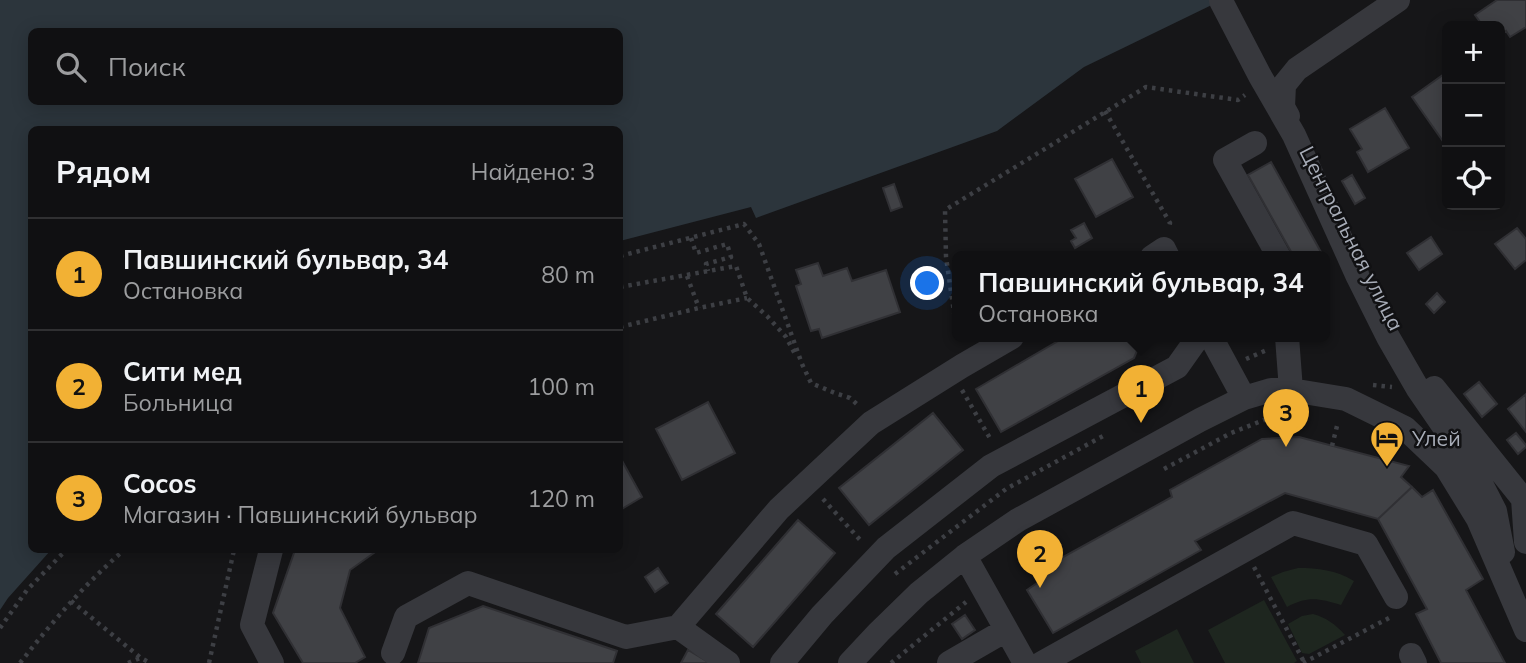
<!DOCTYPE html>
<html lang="ru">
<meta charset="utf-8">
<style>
:root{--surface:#101012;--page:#1e1e20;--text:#f1f3f6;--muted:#9c9d9f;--line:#303032;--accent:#f2b134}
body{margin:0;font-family:Mulish,sans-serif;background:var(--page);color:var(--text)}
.controls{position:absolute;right:21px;top:21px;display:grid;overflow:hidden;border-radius:10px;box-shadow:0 4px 18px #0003}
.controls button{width:63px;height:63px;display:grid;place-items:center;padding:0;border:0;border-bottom:2px solid var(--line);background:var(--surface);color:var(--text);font:35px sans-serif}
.you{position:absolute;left:928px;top:284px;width:24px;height:24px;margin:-18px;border:5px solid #fff;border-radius:50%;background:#1a73e8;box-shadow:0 0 0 10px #1a73e833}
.badge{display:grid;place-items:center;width:46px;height:46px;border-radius:50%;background:var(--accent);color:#111;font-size:23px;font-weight:700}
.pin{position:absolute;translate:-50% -58px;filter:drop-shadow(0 2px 4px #0008)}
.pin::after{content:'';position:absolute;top:37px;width:24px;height:21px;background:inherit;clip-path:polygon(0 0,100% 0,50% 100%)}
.popup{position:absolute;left:952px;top:251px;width:378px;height:91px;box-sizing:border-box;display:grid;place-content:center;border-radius:10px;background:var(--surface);filter:drop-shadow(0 2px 5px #0005);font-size:23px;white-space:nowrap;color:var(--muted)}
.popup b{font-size:26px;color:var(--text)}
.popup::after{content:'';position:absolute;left:50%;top:100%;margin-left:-14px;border:14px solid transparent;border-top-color:var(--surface)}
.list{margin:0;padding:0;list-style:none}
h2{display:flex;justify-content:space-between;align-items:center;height:91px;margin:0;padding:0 28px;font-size:30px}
h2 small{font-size:23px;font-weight:400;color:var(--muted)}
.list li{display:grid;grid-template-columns:46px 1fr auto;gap:21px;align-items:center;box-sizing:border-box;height:112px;padding:0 28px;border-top:2px solid var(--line)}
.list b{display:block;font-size:26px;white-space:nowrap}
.list p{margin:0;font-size:23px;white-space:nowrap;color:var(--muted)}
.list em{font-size:23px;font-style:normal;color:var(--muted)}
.icon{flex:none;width:38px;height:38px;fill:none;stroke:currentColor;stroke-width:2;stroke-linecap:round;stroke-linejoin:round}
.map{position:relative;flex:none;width:1526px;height:663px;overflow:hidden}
.search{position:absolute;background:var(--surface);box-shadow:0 4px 18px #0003;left:28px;top:28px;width:595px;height:77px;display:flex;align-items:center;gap:18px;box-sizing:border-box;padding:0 24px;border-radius:10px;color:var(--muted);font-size:26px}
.panel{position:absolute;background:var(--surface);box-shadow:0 4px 18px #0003;left:28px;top:126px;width:595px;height:427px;border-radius:10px}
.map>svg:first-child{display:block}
.green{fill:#1e261f}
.water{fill:#2c353c;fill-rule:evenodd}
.building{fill:#404145;stroke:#303034;stroke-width:2}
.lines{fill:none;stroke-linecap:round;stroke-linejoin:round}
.path{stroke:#3d3f44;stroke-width:4.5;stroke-dasharray:3.5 5;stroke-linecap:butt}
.minor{stroke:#37383d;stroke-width:24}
.labels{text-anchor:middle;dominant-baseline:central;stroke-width:5;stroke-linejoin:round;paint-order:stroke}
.street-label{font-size:21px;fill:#a8adb8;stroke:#111113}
.poi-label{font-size:21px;fill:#a8adb8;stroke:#111113;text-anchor:start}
</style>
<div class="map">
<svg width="1526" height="663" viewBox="0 0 1526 663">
<rect width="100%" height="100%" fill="#161618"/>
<!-- green -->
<path class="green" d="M1298,568c20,0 38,2 56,13l-13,24c-22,-7 -34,-9 -54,2l-16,-30 12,-5z
M1264,600l33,61 -3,2h-69l-17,-33z
M1313,614c14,4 22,10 32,21l-36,19 -7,-1 -14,-29 14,-8z
M1177,629l17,34h-53l-6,-12z"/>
<!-- water -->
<path class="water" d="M0,0h1222l-138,67 -87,64 -241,87 -5,-11 -131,34v-111h-588v420h19l-43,48 -8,12zM32,32h588v70h-588z"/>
<!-- building -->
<path class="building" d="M1497,0h29v27l-16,10 -4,-6 -6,4v-9h-17l-8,-11z
M1447,72v75l-35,-50z
M1385,108l24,40 -41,24 -11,-20 5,-3 -12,-20z
M1112,159l21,38 -37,20 -21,-38z
M1271,162l51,92 -5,3h-23l-46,-82z
M1352,175l13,23 -10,6 -13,-23z
M894,184l8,23 -11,4 -8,-23z
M1084,223l8,15 -17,10 -4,-7 5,-3 -5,-8z
M1517,228l9,11v21l-11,9 -20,-25z
M1431,237l11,17 -23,16 -12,-17z
M818,263l5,13 24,-8 5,13 34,-11 14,42 -78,26 -3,-9 -8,2 -15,-45 5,-2 -5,-14z
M1437,293l8,9 -11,11 -8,-9z
M1065,337h78l-9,21 -133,74 -25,-43z
M1479,382l18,22 -15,13 -18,-23z
M1526,394v38l-18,-23z
M708,402l27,51 -53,27 -26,-51z
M933,413l30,37 -94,75 -30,-37z
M1516,433l10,12v2l-8,7 -11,-14z
M1299,437l110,29 -8,11 11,10 -34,32 -93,-26 -90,48 6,9 -148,83 -26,-43 13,-9 -6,-8 138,-76 -2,-7 92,-51z
M620,457l22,40 -22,13z
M1412,487l10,10 11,-7 50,89 -17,11 39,73h-64l-25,-49 11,-5 -49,-90z
M798,520l37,33 -82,94 -37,-33z
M295,550h83l-28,20 -10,38 25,49 -10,6h-52l-30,-50z
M658,568l10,15 -13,9 -10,-15z
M483,606l134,45 -4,12h-195l11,-35z
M965,615l10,15 -13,9 -10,-15z
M688,650l22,13h-29z"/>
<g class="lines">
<!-- path -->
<path class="path" d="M1105,111l65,112 -1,5
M691,238l5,15 31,-9 4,13 -25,7 2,7
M620,256l124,-32 15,20 43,120 9,19 24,10 15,5 9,8
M687,276l12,32
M620,287l116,-21 11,32 20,18 19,21 9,17
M620,327l79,-19 48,-10
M957,333l-11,-76 -1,-47 201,-123 92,13 7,-5
M1246,359l21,-9
M1373,385l19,2
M962,390l29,50
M1332,446l6,-24
M1164,469l67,-36 33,-13 34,-4
M823,499l39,43
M1254,567l50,95
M895,574l111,-85 97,-53
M71,601l70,57 9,5
M0,628l27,-38 39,-40
M20,663c32,-41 65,-79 104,-113
M128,663l12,-5
M209,663l25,-113
M891,663l75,-61
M1303,663l86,-45"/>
<!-- minor -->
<path class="minor" d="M1221,1l39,75 34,59 64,142 30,60 30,52 57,83 20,39 8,41
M1288,116l-5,-9 1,-22 13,-16 101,-69
M1255,143l-30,17 54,97
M1152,257l12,-8 4,8
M1211,337l33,61
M1287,337l4,53
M1434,388l89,111
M1523,499l3,43
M271,550l-19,75 20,38
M965,556l60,107
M678,627l50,36
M393,653l13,-36 62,-34 158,54 52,-10 101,-118 92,-86 91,-57 50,-29
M1411,655l4,8
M782,663l40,-48 64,-67 105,-82 186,-99 17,-24 -3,-6
M850,663l29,-31 40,-39 46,-37 53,-36 182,-100 44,-22 27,-8h20l55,9 59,29 41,39 32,52 48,111
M949,663l57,-33
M1042,663l251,-140 73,21 30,53"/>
</g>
<!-- icons -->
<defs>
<g id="hotel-pin" transform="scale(1.75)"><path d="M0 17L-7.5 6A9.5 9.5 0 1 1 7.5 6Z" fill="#f2b134" stroke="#111113"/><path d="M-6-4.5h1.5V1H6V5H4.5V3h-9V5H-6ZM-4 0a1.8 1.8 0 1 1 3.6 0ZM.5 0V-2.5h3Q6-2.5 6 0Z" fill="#111"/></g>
</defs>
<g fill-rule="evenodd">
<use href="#hotel-pin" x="1387" y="438"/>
</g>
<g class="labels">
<!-- street labels -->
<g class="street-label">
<text transform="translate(1352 238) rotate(63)">Центральная улица</text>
</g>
<!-- poi labels -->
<g class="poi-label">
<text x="1412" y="438">Улей</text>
</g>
</g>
</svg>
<div class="controls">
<button>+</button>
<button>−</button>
<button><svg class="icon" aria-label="locate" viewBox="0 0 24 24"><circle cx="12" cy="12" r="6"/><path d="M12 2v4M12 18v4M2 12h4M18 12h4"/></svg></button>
</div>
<div class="you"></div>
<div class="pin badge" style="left:1141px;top:423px">1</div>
<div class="popup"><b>Павшинский бульвар, 34</b>Остановка</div>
<div class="pin badge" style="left:1040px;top:588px">2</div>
<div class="pin badge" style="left:1286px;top:447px">3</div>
<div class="search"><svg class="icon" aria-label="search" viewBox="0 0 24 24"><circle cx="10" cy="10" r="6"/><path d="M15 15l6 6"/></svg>Поиск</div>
<section class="panel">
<h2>Рядом<small>Найдено: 3</small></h2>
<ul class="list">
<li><span class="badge">1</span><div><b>Павшинский бульвар, 34</b><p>Остановка</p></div><em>80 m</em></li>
<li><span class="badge">2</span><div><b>Сити мед</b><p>Больница</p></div><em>100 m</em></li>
<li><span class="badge">3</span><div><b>Cocos</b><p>Магазин · Павшинский бульвар</p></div><em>120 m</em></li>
</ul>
</section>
</div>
